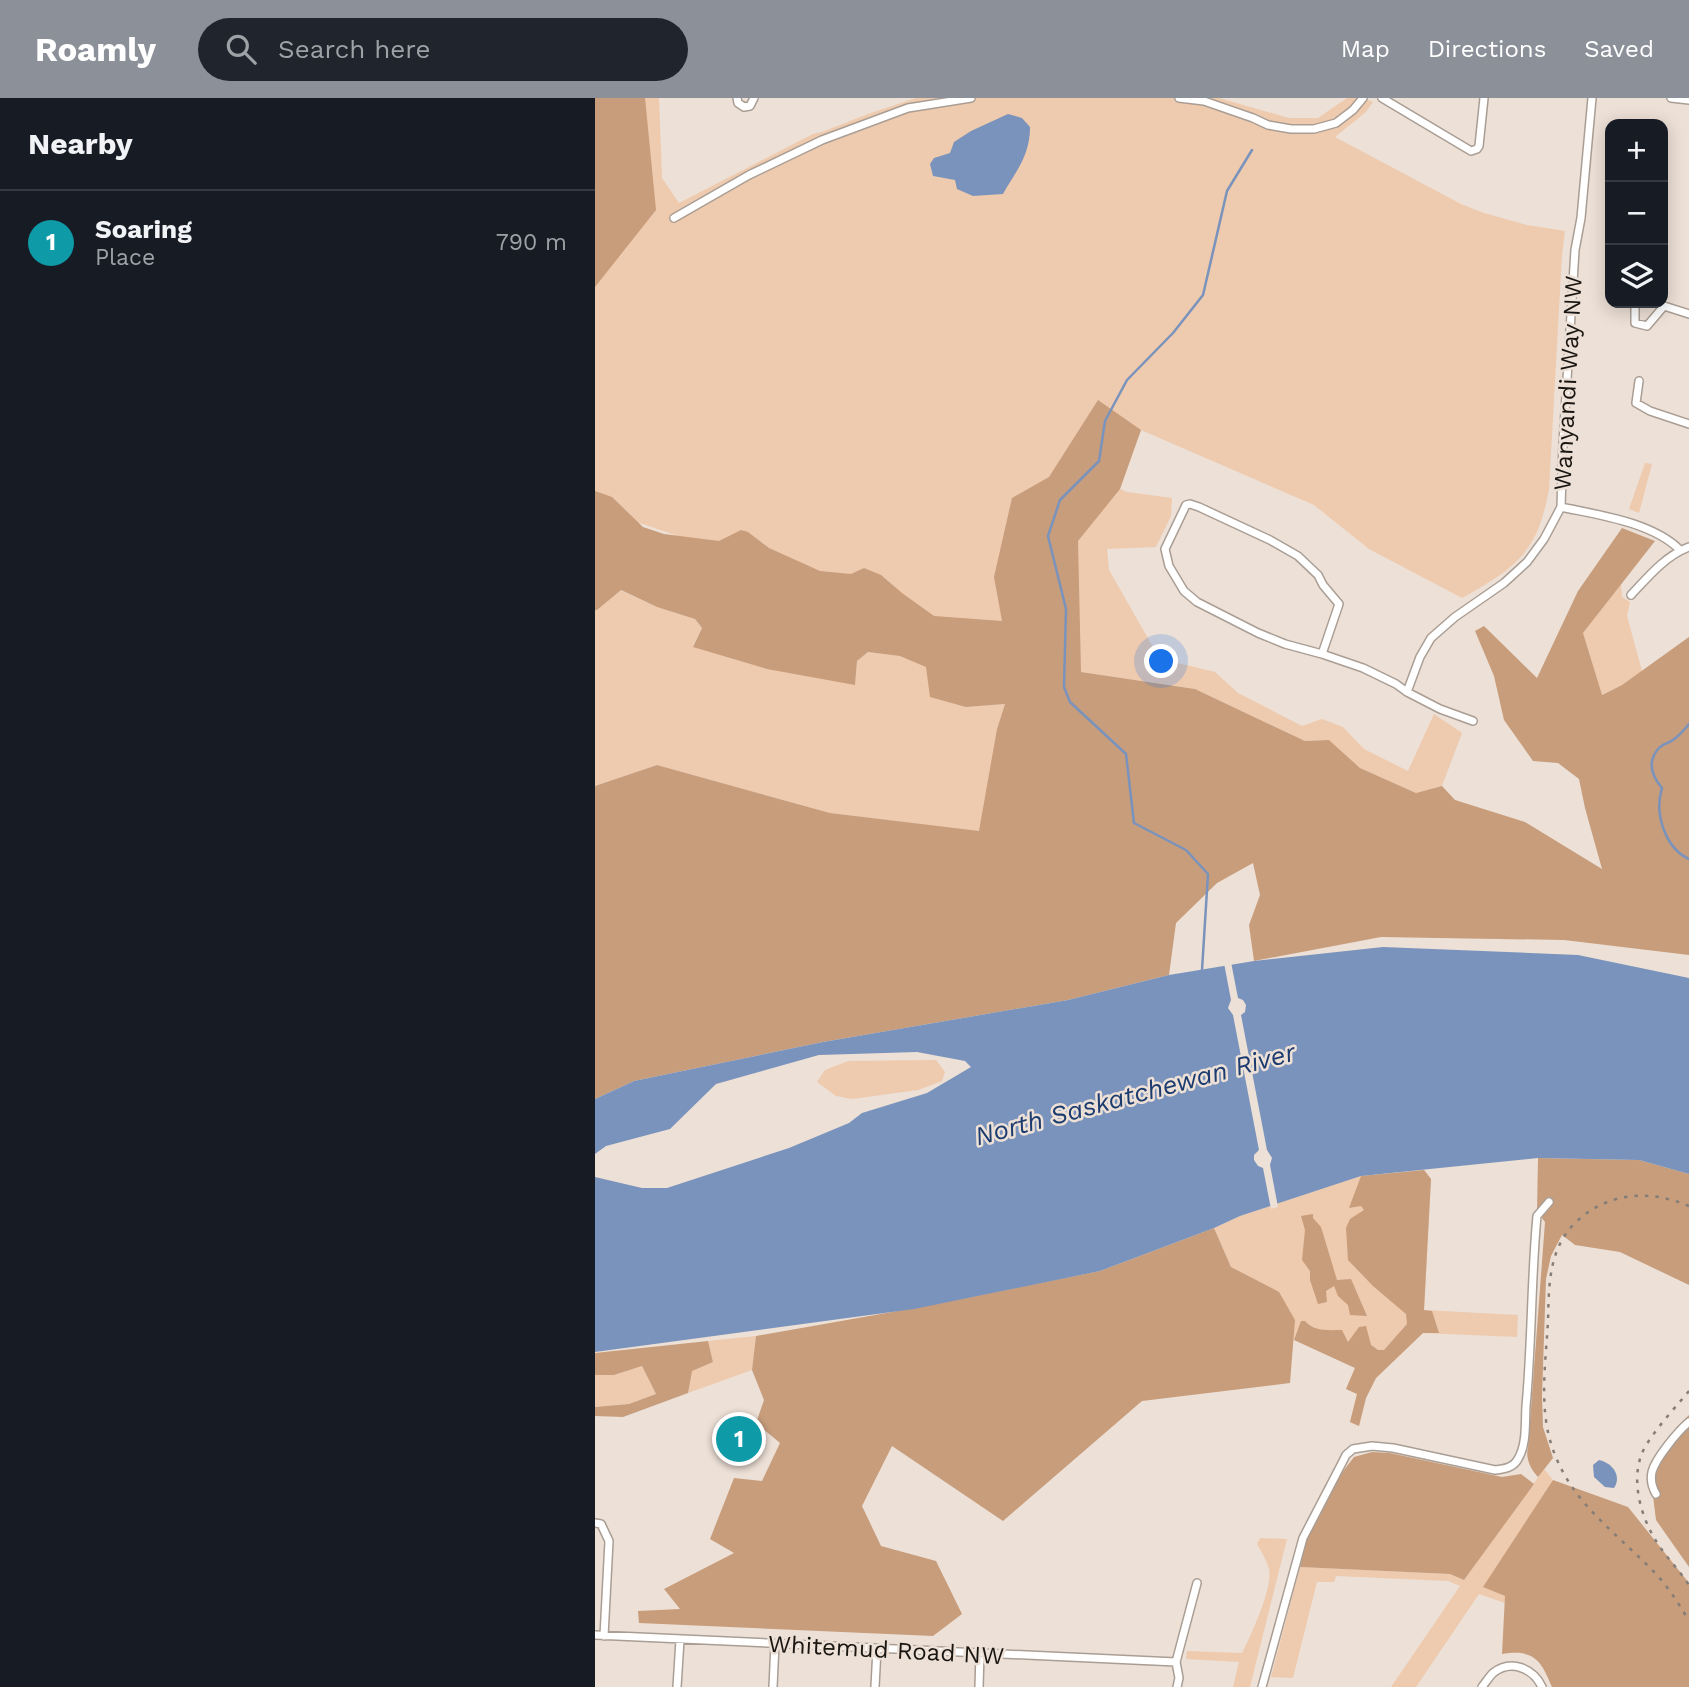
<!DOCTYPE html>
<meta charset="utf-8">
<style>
:root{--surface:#171b24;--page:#20242c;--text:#f1f3f6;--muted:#9ea1a6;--line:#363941;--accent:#8c9099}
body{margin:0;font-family:"Work Sans",sans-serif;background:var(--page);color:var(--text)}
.controls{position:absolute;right:21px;top:21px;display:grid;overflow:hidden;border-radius:14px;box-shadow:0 4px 18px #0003}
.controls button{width:63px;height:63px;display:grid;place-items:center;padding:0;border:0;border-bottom:2px solid var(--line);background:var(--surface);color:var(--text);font:35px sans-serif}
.you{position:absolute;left:567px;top:564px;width:24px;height:24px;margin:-18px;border:5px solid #fff;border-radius:50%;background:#1a73e8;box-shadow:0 0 0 10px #1a73e833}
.badge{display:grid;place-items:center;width:46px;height:46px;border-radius:50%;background:var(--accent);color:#fff;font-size:23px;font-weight:700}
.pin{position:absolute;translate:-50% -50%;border:4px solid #fff;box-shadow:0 2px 7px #0006}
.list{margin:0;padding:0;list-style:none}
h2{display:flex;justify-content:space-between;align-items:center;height:91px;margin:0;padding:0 28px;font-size:30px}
h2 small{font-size:23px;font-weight:400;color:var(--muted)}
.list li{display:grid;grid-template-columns:46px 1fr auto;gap:21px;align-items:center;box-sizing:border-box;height:105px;padding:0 28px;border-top:2px solid var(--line)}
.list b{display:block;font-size:26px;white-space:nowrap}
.list p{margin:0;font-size:23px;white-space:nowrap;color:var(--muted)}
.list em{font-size:23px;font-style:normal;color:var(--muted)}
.icon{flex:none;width:38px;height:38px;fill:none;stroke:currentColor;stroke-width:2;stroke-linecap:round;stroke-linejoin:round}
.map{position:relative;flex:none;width:1094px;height:1589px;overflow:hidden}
header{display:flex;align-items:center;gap:42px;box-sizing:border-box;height:98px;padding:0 35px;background:var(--accent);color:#fff}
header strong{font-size:33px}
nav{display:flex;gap:38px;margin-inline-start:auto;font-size:24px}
.search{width:490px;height:63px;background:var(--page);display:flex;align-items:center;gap:18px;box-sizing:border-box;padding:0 24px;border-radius:38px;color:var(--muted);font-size:26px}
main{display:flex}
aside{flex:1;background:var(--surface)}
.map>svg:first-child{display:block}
.green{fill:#eecaae}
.forest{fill:#c79d7c}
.water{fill:#7a93bc}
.pier{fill:#ede0d6}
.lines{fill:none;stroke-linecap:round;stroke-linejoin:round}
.stream{stroke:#7a93bc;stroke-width:2.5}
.minor-casing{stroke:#aa9e94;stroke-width:10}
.minor{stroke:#fff;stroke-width:7}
.rail{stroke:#857d76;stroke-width:2.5;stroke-dasharray:3.5 7;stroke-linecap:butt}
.labels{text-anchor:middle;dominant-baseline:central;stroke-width:5;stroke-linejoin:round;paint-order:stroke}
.street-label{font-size:24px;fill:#191511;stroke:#ede0d6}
.water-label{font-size:26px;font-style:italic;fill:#1c3c70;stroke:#ede0d6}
</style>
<header>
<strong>Roamly</strong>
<div class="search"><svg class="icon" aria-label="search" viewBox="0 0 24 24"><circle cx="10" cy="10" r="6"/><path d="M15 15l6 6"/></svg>Search here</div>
<nav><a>Map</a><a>Directions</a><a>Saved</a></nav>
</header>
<main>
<aside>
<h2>Nearby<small></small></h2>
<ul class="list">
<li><span class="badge" style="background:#0f9aa8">1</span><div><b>Soaring</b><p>Place</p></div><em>790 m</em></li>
</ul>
</aside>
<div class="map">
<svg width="1094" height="1589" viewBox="0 0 1094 1589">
<rect width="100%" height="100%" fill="#ede0d6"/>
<!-- green -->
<path class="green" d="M0,0h64l3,80 17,25 134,-69 9,-2 46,-18 48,-16h303l70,20h29l29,-20h16l10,4 -7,10 -31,25 126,67 23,9 43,12 38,6 -3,24 -13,234c-11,63 -33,79 -87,109l-93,-49 -55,-44 -173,-75 -21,59 7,3 45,6 -1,18 -15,31 -49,2 2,21 44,77 21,15 41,10 23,21 64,33 20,-7 21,8 21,22 44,22 26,-57 28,19 -20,53 -26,7 -56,-25 -31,-28 -24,1 -110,-52 -114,-17 -486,-164z
M1050,365l7,1 -13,49 -10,-4z
M1026,486l1,13 8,5 -3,14 15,55 -20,14 -21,10 -18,-62z
M25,492l37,17 38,12 7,9 -9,18 162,38 2,-23 11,-9 33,4 26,11 39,40 39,-3 -8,25 2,30 -20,73 -149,-19 -173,-48 -62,21v-176h2z
M341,962l9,12 -3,9 -24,9 -66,9 -16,-3 -19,-14 8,-12 23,-9z
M829,1072l7,9 -7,131 94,5 -1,22 -94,-4 -47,45 -10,20 -7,28 -9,-4 7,-28 -11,-5 9,-21 -105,-49 -19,-52 -17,-39 26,-12 121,-40z
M161,1238l-4,34 -64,23 3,-22 22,-9 -5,-21z
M47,1268l14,28 -27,10 -34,3v-32h19z
M949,1371l9,11 -69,107 21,9v7l-26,-9 -63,93h-25l69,-101 -12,-5 -112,-5 -2,6h-17l-24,96 -22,-1 29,-110 150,7 14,6z
M665,1440l27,1 -37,148h-17l6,-25 -53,-3 1,-8 55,2c9,-18 31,-65 27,-84 -2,-8 -8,-18 -12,-25z"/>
<!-- forest -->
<path class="forest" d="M0,0h50l11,112 -61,77z
M503,302l43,30 -21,59 -42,52 3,131 114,17 110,52 24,-1 31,28 56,25 26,-7 13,14 70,22 77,47 -17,-61 -6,-29 -21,-16 -25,-2 -29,-41 -10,-44 -19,-45 9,-5 53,52 41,-87 44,-63 33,13 -72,92 19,62 20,-10 67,-48v318l-125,-15 -183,-3 -127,24 -5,-36 11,-30 -7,-32 -36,20 -41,40 -7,52 -101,25 -245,42 -189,39 -39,18v-313l62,-21 173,48 149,18 18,-102 8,-25 -39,3 -36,-10 -4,-30 -26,-11 -32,-4 -11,9 -2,24 -88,-16 -74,-22 9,-19 -7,-9 -38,-12 -36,-17 -24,20h-2v-119l17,6 31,30 21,7 55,7 22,-11 7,2 21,16 51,23 31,3 13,-6 17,7 21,18 32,23 68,5 -8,-44 18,-79 37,-21z
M943,1060l101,2 50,14v111l-69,-33 -45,-7 -13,-10 -11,21 -5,23 -4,117 1,31 10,31 -15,19c-7,-7 -13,-19 -10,-29l17,-226 -8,-10z
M829,1072l7,9 -7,131 8,1 7,22h-16l-47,45 -10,20 -7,28 -9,-4 7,-28 -11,-5 9,-21 -61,-28 7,-19h4c9,11 24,9 37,9l6,12 11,-15 7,-1 5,19 7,5h6l23,-26 -1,-10 -33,-28 -25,-26 -2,-32 4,-9 14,-9 -3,-4 -12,2 12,-32z
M718,1116v4l8,9 16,53 14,-1 16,37 -17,-1 -2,-10 -10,-9 -4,-10 -8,5 1,11 -9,2 -8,-24v-9l-8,-11 3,-30 -4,-14z
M619,1130l17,39 48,25 16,28 -5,63 -148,18 -139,120 -111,-75 -30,60 19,40 55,15 26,53 -29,22 -294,-13 -1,-12 42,-2 -16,-20 70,-36 -24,-14 24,-61 28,3 18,-38 -24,-20 8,-23 -12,-30 4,-34 164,-29 180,-36z
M113,1243l5,21 -21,9 -4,22 -65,24 -28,-1v-9l34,-3 27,-10 -14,-28 -28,9h-19v-22z
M1094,1317v152l-33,-47 -3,-24 2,-21 22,-48z
M777,1354l18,1 112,24 19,-3 13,10 -70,96 -14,-6 -150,-7 6,-26 35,-67 13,-17z
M958,1382l75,27 61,76v104h-137c-11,-27 -18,-38 -50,-33l3,-58 -22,-9z"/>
<!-- water -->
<path class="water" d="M413,16l14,4 8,9c0,29 -14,44 -27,67l-30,2 -16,-7 -2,-9 -22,-4 -3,-12 4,-6 16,-5 4,-11 17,-11z
M788,849l195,8 111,23v196l-50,-14 -101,-2 -177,18 -121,40 -26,12 -114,43 -186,38 -319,43v-175l47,11h25l122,-40 60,-25 13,-10 65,-20 44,-26 -6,-6 -48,-9 -98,3 -103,29 -46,45 -64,17 -11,8v-55l39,-18 189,-39 245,-42 101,-25 85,-14z
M1004,1362c14,3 23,16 15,28l-9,-1 -11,-10 -1,-12z"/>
<!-- pier -->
<path class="pier" d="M636,864l7,36 5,2 3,5 -1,7 -4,3 26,135 5,8 -2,7 8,42 -7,2 -8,-41 -5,-2 -4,-6v-5l5,-5 -26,-135 -5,-7 3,-8 -7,-37z"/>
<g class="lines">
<!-- stream -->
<path class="stream" d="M1094,626c-5,6 -9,11 -16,16 -4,3 -11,4 -14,8 -13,14 -7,28 3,40 -8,25 3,60 27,71
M607,872l6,-96 -22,-24 -52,-27 -8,-69 -56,-52 -6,-15 2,-78 -18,-73 12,-36 39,-39 6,-40 22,-41 46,-47 30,-38 24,-104 25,-41"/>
<!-- minor casing -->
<g class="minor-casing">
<path id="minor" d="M142,0l1,5 6,4 6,-1 4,-8
M584,0l25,3 49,17 15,7 23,4h23l22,-6 17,-13 10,-12
M787,0l89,53 6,-2 2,-3 5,-48
M1076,0l18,2
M79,120l75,-43 73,-35 86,-32 63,-10
M1041,205l-1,2v18l12,3 17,-20
M1065,205l4,3 25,8
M1044,283l-3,22 14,8 39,13
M966,409c37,8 91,15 119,43
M1036,497c17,-18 34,-39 58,-48
M727,556l17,-50 -16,-19 -5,-10 -20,-19 -28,-16 -71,-33 -9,-3 -4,1 -21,44 4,17 15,25 13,11 61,31 27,11 37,10 41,14 33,16 11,8 33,17 33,12
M812,594l13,-35 11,-19 24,-21 49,-34 23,-21 17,-23 17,-32 2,-63 12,-194 6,-32 11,-120
M1061,1396c-4,-7 -6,-13 -4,-22 3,-13 26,-41 37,-50
M0,1425l6,1 8,17 -5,95
M0,1537l581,27
M82,1589l3,-47
M178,1589l2,-43
M280,1589l2,-38
M384,1589l1,-33
M582,1589l2,-9 -3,-16 21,-79
M667,1589l41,-149 39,-75 4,-8 7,-6 19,-3 21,2 102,22c9,-1 18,-2 23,-11 9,-15 7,-36 8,-53 6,-63 5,-127 11,-190l12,-14
M887,1589c4,-5 7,-10 11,-14 18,-14 40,-5 49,14"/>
</g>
<!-- minor -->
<use href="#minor" class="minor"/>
<!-- rail -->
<path class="rail" d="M1094,1108c-40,-17 -81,-14 -113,16 -28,27 -27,64 -28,99 -2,35 -7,72 -1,106 13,69 64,100 108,146 14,15 24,31 34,48
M1094,1293c-15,18 -32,36 -44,56 -16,29 -5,68 11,94 10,16 23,29 33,44"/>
</g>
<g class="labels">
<!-- street labels -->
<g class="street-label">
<text transform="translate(973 285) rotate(-87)">Wanyandi Way NW</text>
<text transform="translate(291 1552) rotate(3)">Whitemud Road NW</text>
</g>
<!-- water labels -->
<g class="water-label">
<text transform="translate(540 996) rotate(-15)">North Saskatchewan River</text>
</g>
</g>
</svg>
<div class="controls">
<button>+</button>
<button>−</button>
<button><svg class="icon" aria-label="layers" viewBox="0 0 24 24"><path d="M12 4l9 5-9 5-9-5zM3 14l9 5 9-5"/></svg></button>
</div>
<div class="you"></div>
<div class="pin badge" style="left:144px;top:1341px;background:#0f9aa8">1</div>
</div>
</main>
